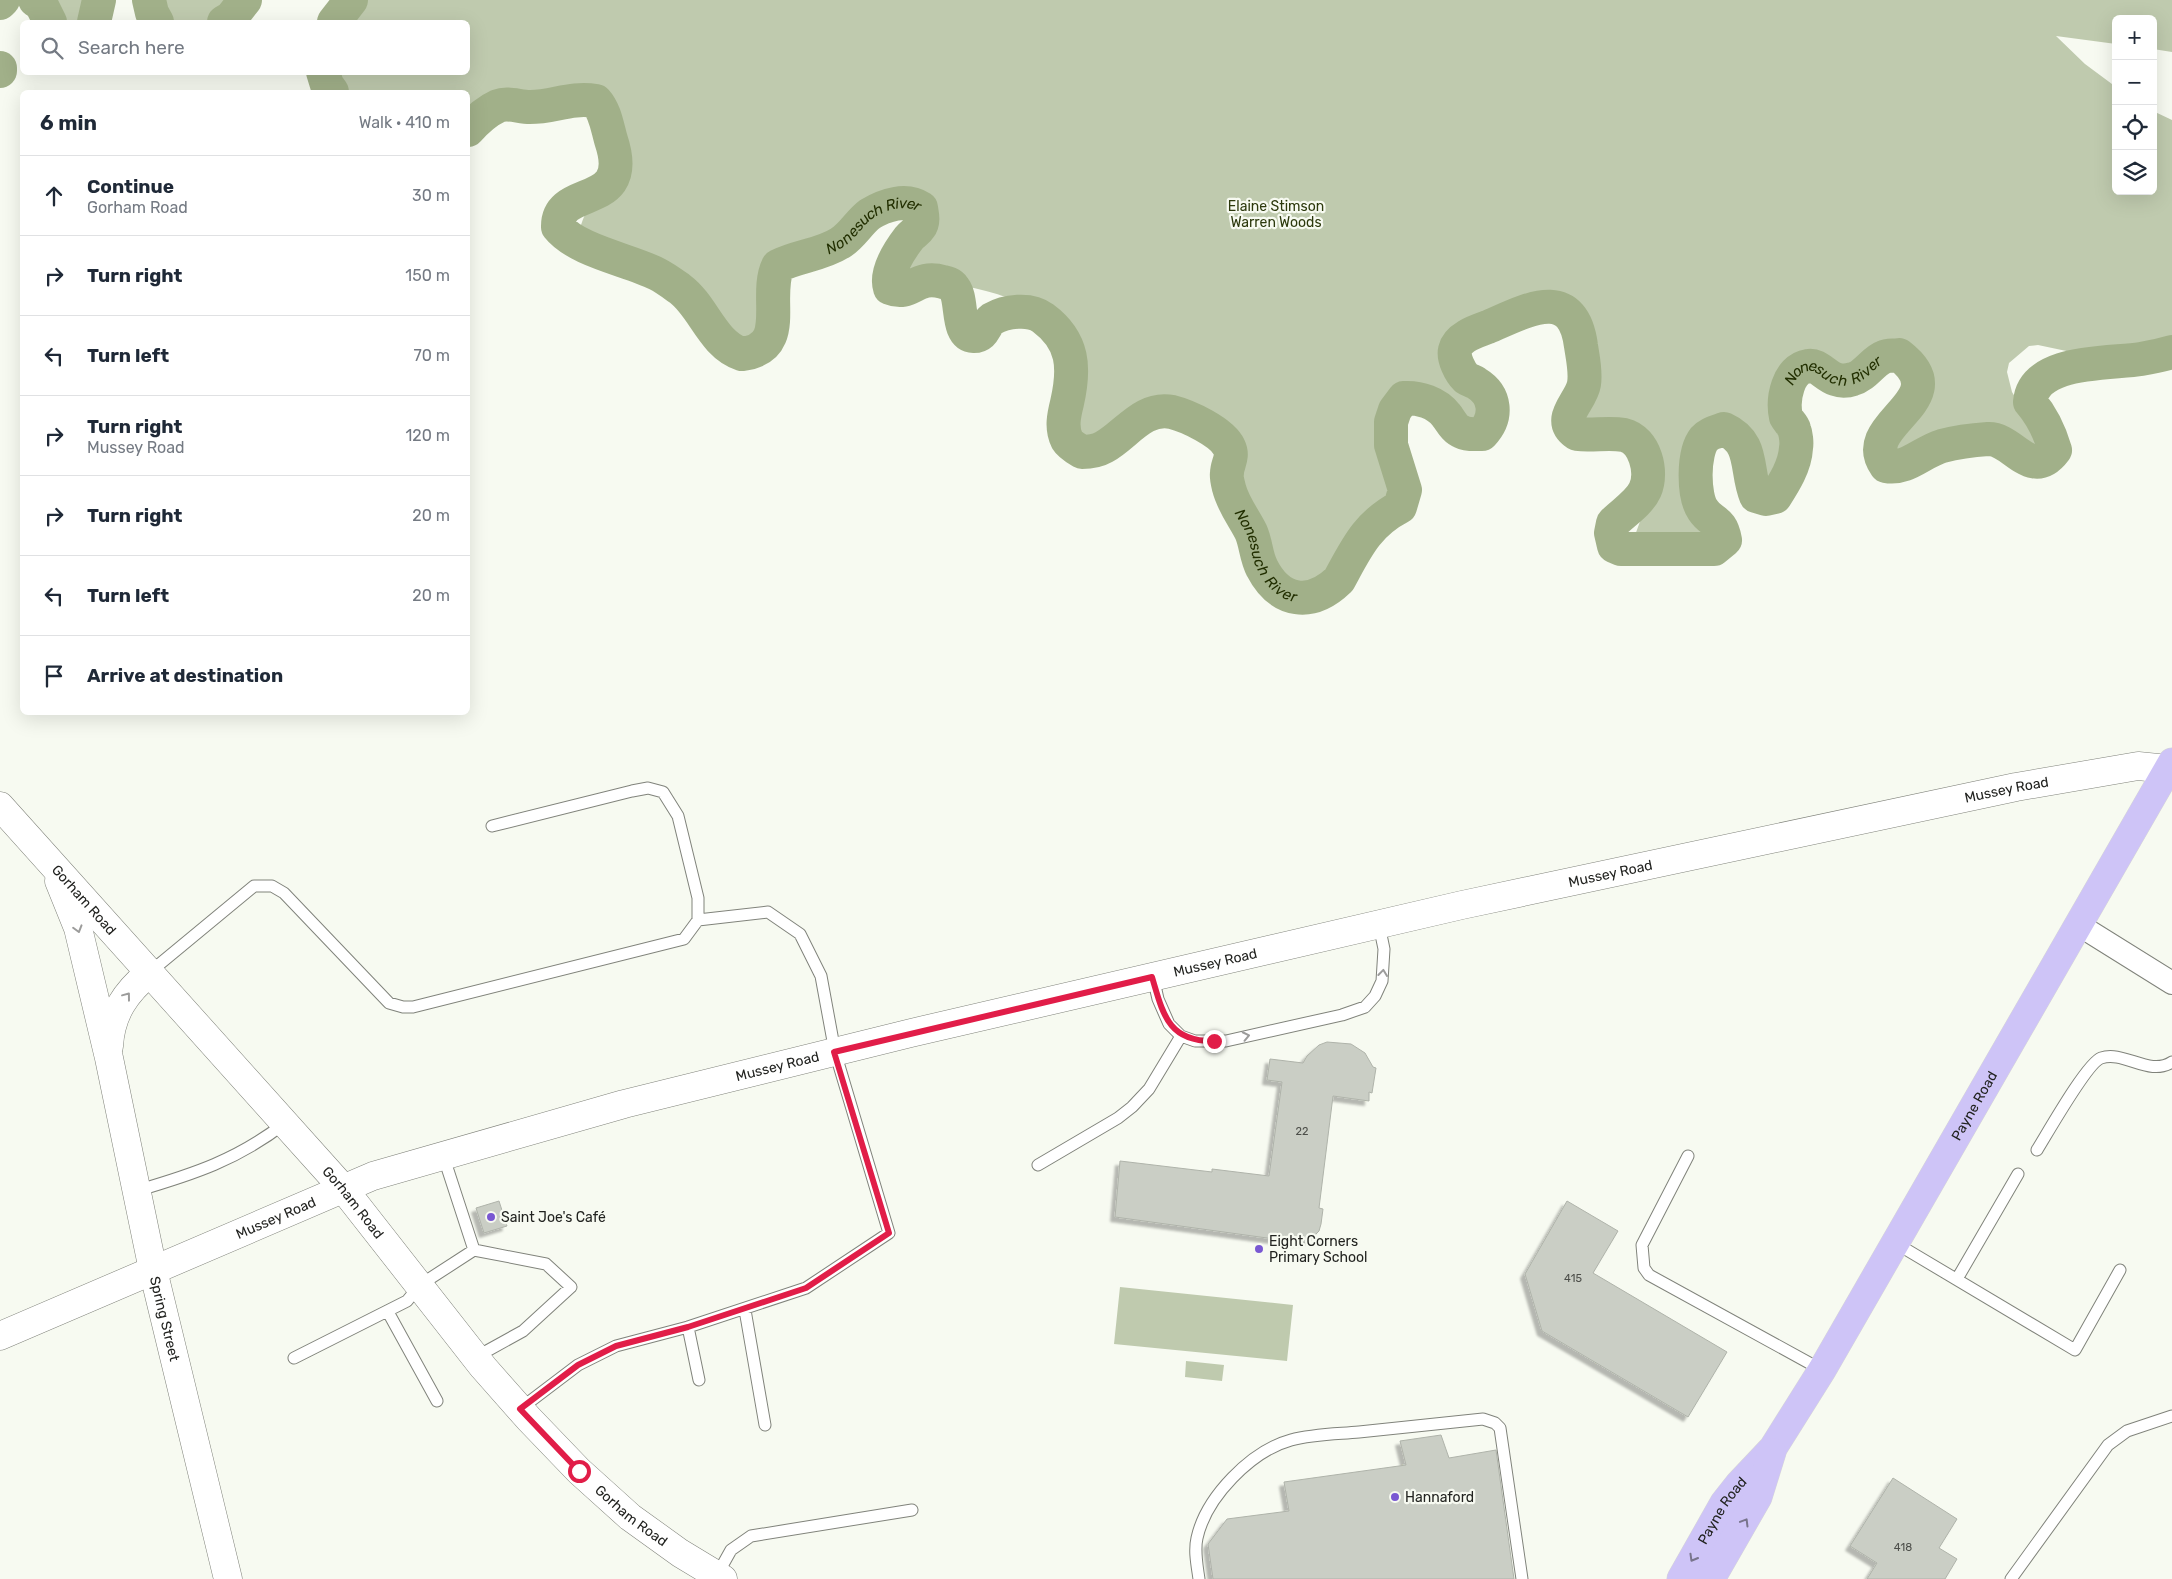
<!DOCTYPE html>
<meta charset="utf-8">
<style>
:root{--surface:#fff;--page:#f2f2f3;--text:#1f2937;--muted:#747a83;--line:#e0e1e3}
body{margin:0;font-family:Rubik,sans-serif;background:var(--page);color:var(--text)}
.controls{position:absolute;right:15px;top:15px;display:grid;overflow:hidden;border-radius:8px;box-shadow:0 5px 20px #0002}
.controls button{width:45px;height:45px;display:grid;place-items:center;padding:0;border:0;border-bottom:1px solid var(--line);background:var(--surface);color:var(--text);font:25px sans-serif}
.stop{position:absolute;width:15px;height:15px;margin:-11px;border:4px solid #e11d48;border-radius:50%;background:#fff}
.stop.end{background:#e11d48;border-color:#fff;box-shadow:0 1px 5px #0008}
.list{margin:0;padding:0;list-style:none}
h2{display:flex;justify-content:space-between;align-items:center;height:65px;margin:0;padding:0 20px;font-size:21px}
h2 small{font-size:16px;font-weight:400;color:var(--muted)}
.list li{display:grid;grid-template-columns:32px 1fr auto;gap:15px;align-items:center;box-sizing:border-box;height:80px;padding:0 20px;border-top:1px solid var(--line)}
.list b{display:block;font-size:19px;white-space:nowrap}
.list p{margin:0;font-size:16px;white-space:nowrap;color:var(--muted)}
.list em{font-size:16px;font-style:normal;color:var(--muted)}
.icon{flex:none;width:28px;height:28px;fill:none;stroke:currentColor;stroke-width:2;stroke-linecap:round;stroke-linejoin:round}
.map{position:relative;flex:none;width:2172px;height:1579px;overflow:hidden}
.search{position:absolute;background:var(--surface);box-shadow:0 5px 20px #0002;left:20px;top:20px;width:450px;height:55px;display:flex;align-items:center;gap:12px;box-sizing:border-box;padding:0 18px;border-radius:8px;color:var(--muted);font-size:19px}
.panel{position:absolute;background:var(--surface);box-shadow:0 5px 20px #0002;left:20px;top:90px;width:450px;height:625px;border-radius:8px}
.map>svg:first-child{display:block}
.green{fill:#bfcaae}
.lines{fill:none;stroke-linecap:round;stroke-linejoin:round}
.river{stroke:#a1b089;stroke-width:34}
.building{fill:#cacec5;stroke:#afb3aa;filter:url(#shadow)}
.lane-casing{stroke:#80837b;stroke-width:13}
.street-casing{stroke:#80837b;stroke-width:24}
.secondary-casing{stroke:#80837b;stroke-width:29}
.primary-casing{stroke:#d7d7d7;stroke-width:29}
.lane{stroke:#fff;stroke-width:11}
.street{stroke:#fff;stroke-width:22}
.secondary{stroke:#fff;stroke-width:28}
.primary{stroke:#cec4f7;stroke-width:28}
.oneway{stroke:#9c9c9b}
.oneway2{stroke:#78748c}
.route{stroke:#e11d48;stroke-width:6}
.poi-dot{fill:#7958d2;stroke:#f7faf1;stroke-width:2}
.labels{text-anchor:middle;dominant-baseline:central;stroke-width:4.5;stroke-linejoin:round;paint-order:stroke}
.number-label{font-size:11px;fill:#4c4e49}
.park-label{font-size:14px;fill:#2c390c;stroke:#f7faf1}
.street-label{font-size:14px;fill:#222320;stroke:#f7faf1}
.poi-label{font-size:14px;fill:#222320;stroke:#f7faf1;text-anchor:start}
.water-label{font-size:15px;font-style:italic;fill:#222f01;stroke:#f7faf1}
</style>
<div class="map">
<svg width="2172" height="1579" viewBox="0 0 2172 1579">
<defs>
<filter id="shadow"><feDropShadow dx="-4.5" dy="4.5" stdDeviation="1" flood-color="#0004"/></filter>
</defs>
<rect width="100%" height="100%" fill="#f7faf1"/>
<!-- green -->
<path class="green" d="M52,0h38l-5,22h-21z
M159,0h67c-3,5 -7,12 -12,16 -13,10 -39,9 -51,0z
M351,0h1821v52l-19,-3v-30h-37v25l-60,-8 29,28 31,23v104h37v-80l19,9v218l-14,8 -23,7 -20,2 -25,1 -52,-11 -9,1 -20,17 -2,9 5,20 9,15 12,15 2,8 7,7 -1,13c-7,7 -14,4 -21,-1l-1,-9c-21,-17 -73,-9 -97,2 -7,3 -11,11 -19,12 -8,1 -12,-3 -15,-9 16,-25 50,-46 39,-80 -8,-8 -18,-17 -30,-18 -20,-2 -31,20 -50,25 -21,5 -41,-14 -60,-1 -11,7 -10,24 -12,36 16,20 21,42 8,65 -4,7 -10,11 -18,12 -9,-10 -10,-20 -16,-31 -7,-14 -36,-28 -51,-22 -13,23 -13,55 -1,79 4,7 13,8 15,16l-9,8 -41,2 -21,8 -6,-3 -1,-3 16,-44 3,-26 -1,-10 -6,-15 -25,-15h-24l-17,-5 -5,-6c13,-19 17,-36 17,-58 0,-29 -16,-57 -48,-59 -15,0 -34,8 -48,13 -10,4 -23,7 -32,12 -7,4 -13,14 -18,20l13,34 20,29 2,9 -6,12c-24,-3 -47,-41 -73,-38 -21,2 -25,33 -21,50 3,12 14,27 12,40 -1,18 -34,42 -46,58 -11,13 -14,33 -27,45 -4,4 -12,6 -17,6 -10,1 -32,-18 -35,-26 -7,-14 -6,-33 -13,-47 -5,-13 -14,-25 -19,-37 -4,-11 -1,-24 -5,-34 -11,-30 -49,-43 -79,-37 -15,3 -32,9 -44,19 -9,8 -14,13 -25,18l-10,-9 -3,-6c2,-15 5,-30 4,-45 -3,-85 -77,-93 -143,-107 -11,0 -20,6 -30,4l-5,-8c11,-26 42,-54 9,-76 -12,-8 -25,-2 -38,6 -13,8 -18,24 -31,32 -17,10 -58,14 -68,25 -15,17 3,44 -5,63 -3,7 -9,13 -14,18l-10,2 -8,-5 -29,-40 -17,-17 -20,-16 -45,-22 -25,-7 -12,-7 -2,-6c2,-6 4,-12 8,-17 8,-10 27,-15 31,-28 6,-16 0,-28 -6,-44 -24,-62 -43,-45 -95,-29 -18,5 -35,2 -51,13v-28h-123c-9,-5 -13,-9 -16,-19l139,-1v-50h-130z
M1120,1287l173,18 -6,56 -173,-17z
M1186,1361l38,4 -2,16 -37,-4z"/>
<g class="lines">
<!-- river -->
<g class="river">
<path d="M35,0l6,4 9,18"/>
<path d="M149,0l3,13 5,9"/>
<path d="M0,3l3,-3"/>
<path d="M94,22l5,-22"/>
<path d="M224,22l7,-4 14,-18"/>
<path d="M334,22l17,-22"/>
<path d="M0,68v3"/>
<path d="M323,72l4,13 5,7"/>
<path id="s1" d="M468,130c8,-9 19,-19 30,-24 10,-4 21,1 32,1 24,0 40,-10 66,-6 9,10 11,25 15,39 24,72 -54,43 -53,87 19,24 72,33 99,47 8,4 16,10 23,15 24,18 32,55 62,65 50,-6 21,-57 36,-88 20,-10 43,-11 62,-23 12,-7 19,-21 30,-29 15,-9 36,-16 51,-6 1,6 3,14 -1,19 -3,5 -8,7 -11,11 -10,13 -24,35 -19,50 22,9 25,-14 53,-6 4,1 8,2 10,5 11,10 2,48 21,49 11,0 10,-11 18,-17 14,-8 38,-11 51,-1 31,23 32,50 24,85 -3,12 -6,25 0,37 3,5 10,9 15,12 7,0 15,-1 22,-5 22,-12 39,-41 68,-35 16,4 50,20 57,35 5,10 -2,17 -2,26 -1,4 1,11 2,15 4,16 15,30 22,44 5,11 5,25 11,36 18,35 49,39 77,12 17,-31 28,-56 61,-73l5,-17 -14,-45v-23l4,-12 9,-12c15,-1 33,5 42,17 5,6 8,14 16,17 6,3 13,2 20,2 16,-17 14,-39 -6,-51 -3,-2 -7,-3 -10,-5 -6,-6 -13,-20 -11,-28 3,-13 22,-19 33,-23 39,-17 85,-43 93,19 2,13 5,26 3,38 -3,18 -29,35 -7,50 16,2 31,-2 47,1 21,5 29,37 21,55 -6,13 -22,23 -32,33l-2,10 3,13 7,3h93l11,-9c-4,-22 -13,-16 -22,-30 -10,-14 -10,-57 1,-71 5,-6 13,-7 20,-10 31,14 21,40 32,67l10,3 9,-2c9,-14 20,-31 21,-49 1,-5 0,-14 -2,-19 -1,-4 -6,-8 -8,-12 -4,-18 2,-48 22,-51 14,-3 21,21 45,13 12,-3 20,-18 31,-22 4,-2 11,-1 15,-2 60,46 -44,68 -13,111 21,4 36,-14 56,-20 15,-4 31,-6 46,-7 25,-1 43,43 67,11 -5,-17 -13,-34 -25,-48 4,-43 80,-38 111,-43 11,-2 21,-4 31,-7"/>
</g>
</g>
<!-- building -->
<path class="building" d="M1327,1042l24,2 14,9 8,14 3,1 -4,25 -3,-1v9l-36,-5 -14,112 4,1 -2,15 -2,7 -6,6 -4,3 -13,2 -181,-25 5,-56 92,11v-3l57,7 13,-94 -15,-2 3,-21 33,4 4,-7 12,-11z
M499,1201l8,25 -23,7 -8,-25z
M1567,1201l51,30 -25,42 134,79 -39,65 -146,-86 -17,-57z
M1441,1435l8,23 47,-8 18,129h-301l-5,-35 19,-25 62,-8 -5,-29 122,-17 -6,-24z
M1893,1478l64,41 -18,29 18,11 -12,20h-78l10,-16 -27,-17z"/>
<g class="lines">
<!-- lane casing -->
<g class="lane-casing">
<path id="lane" d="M150,972l104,-86h18l12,7 105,110 14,4h10l271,-68 14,-19v-22l-20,-82 -15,-24 -15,-4 -16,3 -140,35
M1153,977l5,22 11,25 12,12 14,5h31l116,-26 23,-8 10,-11 7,-15 2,-32 -5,-24
M2037,1150c10,-16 50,-87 64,-92 23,-8 48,19 71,4
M443,1155l31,95 72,14 25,23 -48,44 -47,26
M1688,1156l-46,89 2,23 5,7 173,95
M1038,1165l80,-47 14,-11 17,-18 32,-53
M136,1191c58,-17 101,-31 149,-68
M1897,1244l178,106 45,-80
M1957,1279l61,-105
M745,1310l20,115
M388,1312l49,89
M688,1327l11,53
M294,1358l113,-57 13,-16 54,-35
M520,1409l58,-44 38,-19 72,-19 118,-39 83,-55 -54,-181 -14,-76 -21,-42 -32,-22 -70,8
M717,1575l14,-25 20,-14 161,-26
M1199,1579c-2,-14 -5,-28 -2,-41 9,-41 54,-87 94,-98 22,-6 45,-6 68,-8 41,-4 83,-9 124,-13l12,4 5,5 22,151
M2011,1579l97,-134 19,-14 45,-15"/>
</g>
<!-- street casing -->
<g class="street-casing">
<path id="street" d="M2079,925l93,58"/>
</g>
<!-- secondary casing -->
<g class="secondary-casing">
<g id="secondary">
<path id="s2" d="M0,806l342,381 141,180 46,52 50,52 51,46 50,36 43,26"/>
<path id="s3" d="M59,881l19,47 31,130 44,212 75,309"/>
<path d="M109,1046c2,-33 17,-54 41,-74"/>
<path id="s4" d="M0,1336l373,-160 251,-72 287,-71 551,-128 554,-118 122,-21 30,3"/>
</g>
</g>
<!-- primary casing -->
<g class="primary-casing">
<g id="primary">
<path id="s5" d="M1681,1579l43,-76 15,-19 34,-36 49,-78 350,-608"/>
<path d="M1711,1579l47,-82 14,-45"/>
</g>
</g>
<!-- lane -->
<use href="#lane" class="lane"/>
<!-- street -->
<use href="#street" class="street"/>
<!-- secondary -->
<use href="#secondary" class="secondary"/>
<!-- primary -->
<use href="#primary" class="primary"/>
</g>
<!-- one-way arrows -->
<defs><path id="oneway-chevron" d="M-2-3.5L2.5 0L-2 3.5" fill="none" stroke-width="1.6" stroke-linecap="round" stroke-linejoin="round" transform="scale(1.25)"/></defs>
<g class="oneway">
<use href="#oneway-chevron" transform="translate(78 929) rotate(74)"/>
<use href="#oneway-chevron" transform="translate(1383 973) rotate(-83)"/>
<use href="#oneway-chevron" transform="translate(127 996) rotate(-53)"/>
<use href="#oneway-chevron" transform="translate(1246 1036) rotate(-12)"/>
</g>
<g class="oneway2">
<use href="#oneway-chevron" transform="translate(1745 1522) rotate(-59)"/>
<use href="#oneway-chevron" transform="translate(1693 1558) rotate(120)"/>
</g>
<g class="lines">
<!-- route -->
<path class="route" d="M579,1471l-59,-62 58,-44 38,-19 72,-19 118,-39 83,-55 -55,-181 318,-75c11,37 16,65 62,64"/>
</g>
<!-- markers -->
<g class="poi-dot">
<circle cx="491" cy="1217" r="5"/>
<circle cx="1259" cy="1249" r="5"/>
<circle cx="1395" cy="1497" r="5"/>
</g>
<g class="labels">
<!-- number labels -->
<g class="number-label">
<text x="1302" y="1131">22</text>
<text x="1573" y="1278">415</text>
<text x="1903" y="1547">418</text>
</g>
<!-- park labels -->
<g class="park-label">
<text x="1276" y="206">Elaine Stimson<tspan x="1276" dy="16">Warren Woods</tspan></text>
</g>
<!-- street labels -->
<g class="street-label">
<text stroke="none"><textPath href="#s4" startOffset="2085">Mussey Road</textPath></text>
<text stroke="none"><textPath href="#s4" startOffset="1680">Mussey Road</textPath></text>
<text stroke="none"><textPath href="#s2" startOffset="126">Gorham Road</textPath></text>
<text stroke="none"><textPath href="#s4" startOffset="1275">Mussey Road</textPath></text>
<text stroke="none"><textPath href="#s4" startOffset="825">Mussey Road</textPath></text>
<text stroke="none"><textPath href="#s5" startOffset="558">Payne Road</textPath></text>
<text stroke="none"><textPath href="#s2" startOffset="531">Gorham Road</textPath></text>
<text stroke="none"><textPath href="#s4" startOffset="300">Mussey Road</textPath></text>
<text stroke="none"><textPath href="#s3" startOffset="451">Spring Street</textPath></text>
<text stroke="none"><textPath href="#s5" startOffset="80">Payne Road</textPath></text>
<text stroke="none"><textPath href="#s2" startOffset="951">Gorham Road</textPath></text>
</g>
<!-- poi labels -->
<g class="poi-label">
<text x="501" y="1217">Saint Joe's Café</text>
<text x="1269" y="1241">Eight Corners<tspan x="1269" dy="16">Primary School</tspan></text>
<text x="1405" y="1497">Hannaford</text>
</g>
<!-- water labels -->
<g class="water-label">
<text stroke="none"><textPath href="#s1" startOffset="738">Nonesuch River</textPath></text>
<text stroke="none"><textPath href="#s1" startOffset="3001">Nonesuch River</textPath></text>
<text stroke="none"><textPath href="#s1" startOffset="1530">Nonesuch River</textPath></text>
</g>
</g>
</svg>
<div class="controls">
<button>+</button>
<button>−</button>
<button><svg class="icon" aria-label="locate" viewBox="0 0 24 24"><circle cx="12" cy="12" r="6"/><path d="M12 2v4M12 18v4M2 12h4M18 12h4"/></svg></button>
<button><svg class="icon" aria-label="layers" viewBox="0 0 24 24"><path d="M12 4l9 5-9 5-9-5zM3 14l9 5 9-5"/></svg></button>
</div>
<div class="stop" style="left:579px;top:1471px"></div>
<div class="stop end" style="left:1214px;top:1041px"></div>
<div class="search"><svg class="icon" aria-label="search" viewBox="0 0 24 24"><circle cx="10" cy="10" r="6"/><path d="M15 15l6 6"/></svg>Search here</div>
<section class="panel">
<h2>6 min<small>Walk · 410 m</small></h2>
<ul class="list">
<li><svg class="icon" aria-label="ahead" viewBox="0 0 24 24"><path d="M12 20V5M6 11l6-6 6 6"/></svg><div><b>Continue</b><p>Gorham Road</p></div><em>30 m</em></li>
<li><svg class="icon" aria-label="right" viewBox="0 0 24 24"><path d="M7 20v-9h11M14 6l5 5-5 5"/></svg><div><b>Turn right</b></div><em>150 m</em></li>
<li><svg class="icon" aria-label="left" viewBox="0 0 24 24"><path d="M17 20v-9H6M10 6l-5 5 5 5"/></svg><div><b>Turn left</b></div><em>70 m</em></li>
<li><svg class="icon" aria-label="right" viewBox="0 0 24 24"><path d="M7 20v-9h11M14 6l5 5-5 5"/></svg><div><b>Turn right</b><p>Mussey Road</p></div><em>120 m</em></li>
<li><svg class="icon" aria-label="right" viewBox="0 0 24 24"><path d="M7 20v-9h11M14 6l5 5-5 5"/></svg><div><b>Turn right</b></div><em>20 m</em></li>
<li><svg class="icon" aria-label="left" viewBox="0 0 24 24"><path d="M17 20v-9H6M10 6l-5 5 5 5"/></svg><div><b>Turn left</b></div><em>20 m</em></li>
<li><svg class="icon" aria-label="arrive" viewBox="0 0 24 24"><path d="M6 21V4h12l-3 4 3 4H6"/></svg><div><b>Arrive at destination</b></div></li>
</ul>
</section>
</div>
